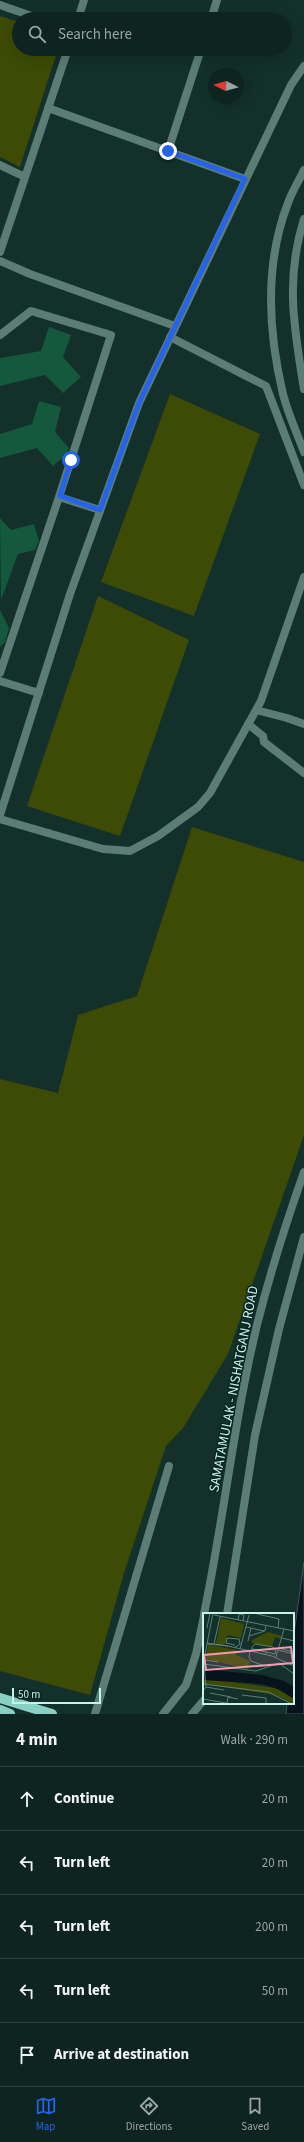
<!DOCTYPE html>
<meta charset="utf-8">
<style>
:root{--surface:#0e2420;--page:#172c29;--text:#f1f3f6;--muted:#9ba4a5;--line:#2e413e;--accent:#2563eb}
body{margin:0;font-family:"Source Sans 3",sans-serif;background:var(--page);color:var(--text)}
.compass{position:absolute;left:208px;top:68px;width:36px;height:36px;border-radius:50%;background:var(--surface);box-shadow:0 4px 16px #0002;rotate:275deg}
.scale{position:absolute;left:12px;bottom:10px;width:89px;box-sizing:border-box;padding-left:4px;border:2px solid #c9f3ea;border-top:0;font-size:11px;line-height:14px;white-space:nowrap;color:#c9f3ea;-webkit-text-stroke:3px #092622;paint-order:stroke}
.stop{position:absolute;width:12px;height:12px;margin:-9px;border:3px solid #2563eb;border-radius:50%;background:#fff}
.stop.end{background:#2563eb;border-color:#fff;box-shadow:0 1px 4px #0008}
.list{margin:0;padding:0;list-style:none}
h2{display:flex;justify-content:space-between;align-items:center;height:52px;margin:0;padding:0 16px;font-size:17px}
h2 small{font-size:13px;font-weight:400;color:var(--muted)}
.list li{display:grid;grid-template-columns:26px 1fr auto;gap:12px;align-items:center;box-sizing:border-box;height:64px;padding:0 16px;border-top:1px solid var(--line)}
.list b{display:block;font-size:15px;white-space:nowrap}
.list em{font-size:13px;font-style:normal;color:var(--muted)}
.icon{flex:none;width:22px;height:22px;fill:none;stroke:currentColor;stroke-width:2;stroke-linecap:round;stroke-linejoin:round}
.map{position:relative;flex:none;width:304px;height:1714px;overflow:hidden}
.search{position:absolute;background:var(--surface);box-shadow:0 4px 16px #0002;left:12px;right:12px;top:12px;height:44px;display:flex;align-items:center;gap:10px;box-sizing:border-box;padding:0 14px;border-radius:22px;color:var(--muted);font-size:15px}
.sheet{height:372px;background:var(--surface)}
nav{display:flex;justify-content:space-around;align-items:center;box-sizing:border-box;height:56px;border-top:1px solid var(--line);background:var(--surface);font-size:11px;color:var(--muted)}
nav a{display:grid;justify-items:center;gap:2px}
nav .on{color:var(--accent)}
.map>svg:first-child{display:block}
.green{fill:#3d4b05}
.water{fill:#06131c;stroke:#40565a}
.building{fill:#14583d}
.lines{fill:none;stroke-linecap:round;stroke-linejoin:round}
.minor{stroke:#5b7d76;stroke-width:8}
.tertiary{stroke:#5b7d76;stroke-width:8}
.primary{stroke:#87d0c3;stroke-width:10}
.route{stroke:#2563eb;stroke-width:5}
.labels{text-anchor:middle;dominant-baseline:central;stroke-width:3;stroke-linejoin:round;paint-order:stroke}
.street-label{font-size:14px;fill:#c9f3ea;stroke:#092622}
.inset-road{fill:none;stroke:#5c7e77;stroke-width:1}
.view{fill:#f19ab2;fill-opacity:0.15;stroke:#f19ab2;stroke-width:2}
.inset-edge{fill:none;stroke:#c9f3ea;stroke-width:2}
</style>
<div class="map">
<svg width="304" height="1714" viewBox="0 0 304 1714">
<rect width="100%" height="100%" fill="#13302b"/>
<!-- green -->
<path class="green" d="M0,16l19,6v27h39l-38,118 -20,-10z
M170,394l90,40 -66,182 -93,-34z
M98,596l91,44 -69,196 -93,-30z
M192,827l112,35v273l-76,219 -45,74 -17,18 -42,127 -34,122 -90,-24v-592l58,14 20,-78 59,-19z"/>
<!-- water -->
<path class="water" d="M304,1562v152h-18l1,-11h6v-62z"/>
<!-- building -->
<path class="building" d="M49,327l22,8 -8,22 18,20 -18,16 -18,-18 -45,11v-28l41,-7z
M39,401l22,6 -6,25 14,16 -2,6 -14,12 -16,-18 -37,10v-24l32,-10z
M0,518l11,12 23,-6 5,17 -4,9 -17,4 -17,46z
M0,610l9,18 -4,14 -5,5z"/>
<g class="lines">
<!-- minor -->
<path class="minor" d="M0,5l40,14
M78,19l6,-19
M211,19l6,-19
M48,108l197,71
M168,151l33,-102
M0,165l25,12
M0,252l68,-203
M0,261l30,13 145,52
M0,335l31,-24 80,24 -52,162 41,13
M170,337l96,49 38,99
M0,673l59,-176
M0,681l39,12
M256,710l31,8 17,6
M248,724l15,12 1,6 40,31
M0,819l103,30 27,2 28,-15 40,-29 12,-14 51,-92 43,-124
M95,1714l74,-248"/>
<!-- tertiary -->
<path class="tertiary" d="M304,170c-5,11 -12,21 -16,33 -24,62 -20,128 -5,191 5,20 14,39 21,58
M304,219c-19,60 -10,109 0,170
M0,815l70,-221 69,-191 152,-318 13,-19
M204,1614c20,-96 30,-194 53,-289 13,-52 29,-102 47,-153
M227,1614l28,-179 24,-106 25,-92
M163,1714l23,-29 10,-31 8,-38
M192,1714l12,-14"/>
<!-- primary -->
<path class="primary" d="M0,1698l52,16
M0,1710l10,4"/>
</g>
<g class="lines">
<!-- route -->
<path class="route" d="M71,460l-11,36 40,14 39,-107 106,-224 -77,-28"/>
</g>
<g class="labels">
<!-- street labels -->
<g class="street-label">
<text transform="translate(234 1389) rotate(-79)">SAMATAMULAK - NISHATGANJ ROAD</text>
</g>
</g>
<!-- overview -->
<g transform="translate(203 1613)">
<rect width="91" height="91" fill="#13302b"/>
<path d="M18,5l23,6 -3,14 -14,-3 -2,10 -9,-1zM65,19l14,4 -1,3 -6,-2 -3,10 -20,-4v-3zM5,32l29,5 -1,5 14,6 -2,8 -42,-10zM11,66l61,9 19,11v5l-19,-9 -72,-11v-4z" fill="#3d4b05"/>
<path d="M0,56l59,6 22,6 10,6v12l-13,-9 -19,-6 -59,-4z" fill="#06131c"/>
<path class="inset-road" d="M50,0l26,6 -1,9M11,2l80,16M35,7l1,-6 5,1 -1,6M43,14l18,4M4,15l3,-15M46,23l16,-5 1,-6M79,25l12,3M45,28l3,-13M4,31l6,-31M11,31l6,-27M25,33l44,10 22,10M31,35l6,-4 -1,-5 -12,-1 -1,5 9,2M75,35l16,4M37,36l9,-34M75,37l16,4M47,38l-1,6 2,4 14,5M63,41v-2l9,2 1,-4 -3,-3 -18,-3 -3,3v2l14,3M73,44l8,-28M2,47l13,2M1,49l3,-18 21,2 -21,-3M1,51l52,7 23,-8 15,11M0,71l65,8 24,12M3,74l18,3M0,78l3,-4 -2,-23M7,80l21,4M39,82l24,3v6M0,86l28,5M24,90l1,-6 10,2"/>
<path class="view" d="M88,34l2,16 -87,7 -2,-15z"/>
<rect width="91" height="91" class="inset-edge"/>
</g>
</svg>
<svg class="compass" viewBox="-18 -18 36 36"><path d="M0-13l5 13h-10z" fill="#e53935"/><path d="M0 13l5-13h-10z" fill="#9ba4a5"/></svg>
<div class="scale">50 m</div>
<div class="stop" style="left:71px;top:460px"></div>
<div class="stop end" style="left:168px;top:151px"></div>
<div class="search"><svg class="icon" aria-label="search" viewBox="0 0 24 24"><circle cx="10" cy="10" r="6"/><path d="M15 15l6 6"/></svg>Search here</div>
</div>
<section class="sheet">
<h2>4 min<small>Walk · 290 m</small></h2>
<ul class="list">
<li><svg class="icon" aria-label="ahead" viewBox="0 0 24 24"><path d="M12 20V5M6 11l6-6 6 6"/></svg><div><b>Continue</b></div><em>20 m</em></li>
<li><svg class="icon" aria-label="left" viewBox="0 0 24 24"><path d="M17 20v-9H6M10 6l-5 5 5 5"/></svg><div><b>Turn left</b></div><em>20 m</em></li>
<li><svg class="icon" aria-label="left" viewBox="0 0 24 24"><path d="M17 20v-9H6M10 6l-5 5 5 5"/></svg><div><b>Turn left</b></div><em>200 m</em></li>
<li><svg class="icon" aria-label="left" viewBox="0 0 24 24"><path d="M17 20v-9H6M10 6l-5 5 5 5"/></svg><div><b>Turn left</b></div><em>50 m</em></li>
<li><svg class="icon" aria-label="arrive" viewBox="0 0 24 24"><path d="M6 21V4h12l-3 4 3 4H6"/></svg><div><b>Arrive at destination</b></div></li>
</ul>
</section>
<nav>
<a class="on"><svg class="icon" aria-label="map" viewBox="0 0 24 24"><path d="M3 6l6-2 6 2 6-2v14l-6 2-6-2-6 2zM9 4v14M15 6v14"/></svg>Map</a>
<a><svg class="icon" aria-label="directions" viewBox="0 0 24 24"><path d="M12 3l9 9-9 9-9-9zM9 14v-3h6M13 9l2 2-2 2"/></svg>Directions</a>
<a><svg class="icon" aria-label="saved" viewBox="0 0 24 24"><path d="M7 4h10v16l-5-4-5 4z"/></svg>Saved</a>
</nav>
